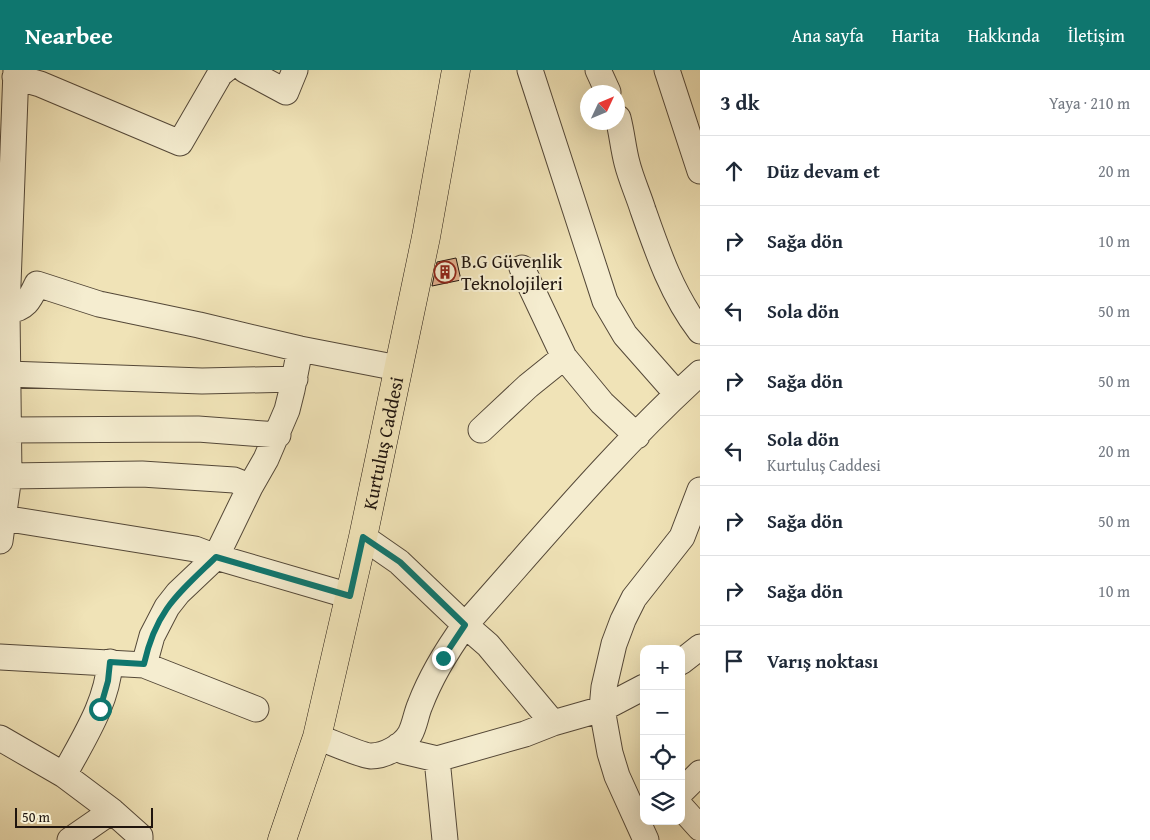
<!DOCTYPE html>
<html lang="tr">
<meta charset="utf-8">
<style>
:root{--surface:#fff;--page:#f6f6f7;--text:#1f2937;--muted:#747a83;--line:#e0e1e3;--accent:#0f766e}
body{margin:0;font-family:"Gentium Book Plus",serif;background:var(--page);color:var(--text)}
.controls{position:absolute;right:15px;bottom:15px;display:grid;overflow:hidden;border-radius:10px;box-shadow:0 5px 20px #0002}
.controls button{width:45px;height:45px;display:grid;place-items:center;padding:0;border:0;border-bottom:1px solid var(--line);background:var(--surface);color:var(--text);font:25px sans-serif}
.compass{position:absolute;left:580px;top:15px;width:45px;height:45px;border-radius:50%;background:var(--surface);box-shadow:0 5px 20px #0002;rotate:46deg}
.scale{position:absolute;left:15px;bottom:12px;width:138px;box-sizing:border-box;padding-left:5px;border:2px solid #20150e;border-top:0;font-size:14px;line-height:18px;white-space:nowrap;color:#20150e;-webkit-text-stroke:4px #f5edd0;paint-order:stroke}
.stop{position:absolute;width:15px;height:15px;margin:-11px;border:4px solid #0f766e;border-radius:50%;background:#fff}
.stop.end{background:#0f766e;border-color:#fff;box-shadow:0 1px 5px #0008}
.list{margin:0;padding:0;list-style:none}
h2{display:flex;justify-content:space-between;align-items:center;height:65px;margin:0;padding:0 20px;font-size:21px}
h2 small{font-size:16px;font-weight:400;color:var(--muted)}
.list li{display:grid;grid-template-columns:32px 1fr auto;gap:15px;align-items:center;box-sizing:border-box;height:70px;padding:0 20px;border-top:1px solid var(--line)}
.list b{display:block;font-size:19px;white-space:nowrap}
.list p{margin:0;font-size:16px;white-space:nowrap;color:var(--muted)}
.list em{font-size:16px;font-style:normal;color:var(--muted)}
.icon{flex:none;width:28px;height:28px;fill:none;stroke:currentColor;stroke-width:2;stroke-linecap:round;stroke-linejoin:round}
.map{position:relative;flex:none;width:700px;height:770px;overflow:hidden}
header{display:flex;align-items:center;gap:30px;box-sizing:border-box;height:70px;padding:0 25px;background:var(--accent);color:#fff}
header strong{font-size:24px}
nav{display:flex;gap:28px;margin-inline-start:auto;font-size:18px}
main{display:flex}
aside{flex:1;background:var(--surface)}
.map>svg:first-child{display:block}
.building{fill:#e3b08e;stroke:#20150e}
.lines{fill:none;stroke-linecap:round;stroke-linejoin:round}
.minor-casing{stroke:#544838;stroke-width:27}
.major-casing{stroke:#20150e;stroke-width:29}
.minor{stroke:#f5edd0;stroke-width:25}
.major{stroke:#f0e3b7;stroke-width:28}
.route{stroke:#0f766e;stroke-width:6}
.labels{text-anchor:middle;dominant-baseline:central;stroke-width:4;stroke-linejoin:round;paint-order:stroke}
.poi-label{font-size:19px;fill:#20150e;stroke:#f5edd0;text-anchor:start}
.street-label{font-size:19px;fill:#20150e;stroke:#f5edd0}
</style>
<header>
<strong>Nearbee</strong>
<nav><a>Ana sayfa</a><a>Harita</a><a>Hakkında</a><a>İletişim</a></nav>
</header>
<main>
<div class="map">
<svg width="700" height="770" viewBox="0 0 700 770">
<rect width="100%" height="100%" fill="#f0e3b7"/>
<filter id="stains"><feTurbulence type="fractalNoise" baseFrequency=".004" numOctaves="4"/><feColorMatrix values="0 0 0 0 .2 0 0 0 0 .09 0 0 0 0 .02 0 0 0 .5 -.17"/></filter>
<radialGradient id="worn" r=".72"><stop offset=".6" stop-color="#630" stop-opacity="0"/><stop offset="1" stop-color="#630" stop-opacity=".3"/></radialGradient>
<!-- building -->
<path class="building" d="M456,188l5,22 -29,6 5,-24z"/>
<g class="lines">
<!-- minor casing -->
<g class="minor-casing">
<path id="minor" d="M245,0l41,22 9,-22
M530,0l75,231 20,34 52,59
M598,0l10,22
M667,0l33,101
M15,7l25,7 140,59 40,-69 5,-4
M618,48c4,15 5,30 9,45 4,16 11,31 16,47 15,43 29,84 57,121
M522,198l42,89 38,46 35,33
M7,241c19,-2 23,-12 30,-27l62,20 100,21 101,24 98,19
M8,304l194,7 93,-2
M9,360l189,-1 80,6
M481,360l47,-44 36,-29
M9,406l133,-2 92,6 10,4 6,3
M3,448l192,31 21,8 134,39
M363,467l36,25 66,63 23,20 65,78 49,-14 42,-22
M0,471l9,-65 -2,-165 9,-241
M0,587l144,8 112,44
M681,592l19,-15
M144,595l8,-29 15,-29 11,-14 38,-36 34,-70 16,-28 21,-49 5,-20 8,-41
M317,667c12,4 45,19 54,19 14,0 32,-10 39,-22 5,-9 6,-20 10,-29 11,-29 27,-55 45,-80 76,-85 150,-175 235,-252
M0,668l64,37 48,36 28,25v4
M398,676l5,5 34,8 88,-25 28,-11
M437,689l8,81
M64,705c19,-36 43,-71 46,-113
M681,722l19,-19
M681,737l19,21
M70,770l42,-29
M646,770l-29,-64 -7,-23 -8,-44 2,-22 10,-43 9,-24 11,-22 48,-61 18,-47"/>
</g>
<!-- major casing -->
<g class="major-casing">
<g id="major">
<path id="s1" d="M282,770l35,-103 46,-200 63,-300 30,-167"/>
</g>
</g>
<!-- minor -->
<use href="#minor" class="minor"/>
<!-- major -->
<use href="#major" class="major"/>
</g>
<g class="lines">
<!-- route -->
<path class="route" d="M100,639l8,-28 2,-19 34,2c12,-54 34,-70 72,-107l134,39 13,-59 37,25 65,63 -22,33"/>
</g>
<!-- icons -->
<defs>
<g id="building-ring" transform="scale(1.125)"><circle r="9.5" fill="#f5edd0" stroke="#8f2418" stroke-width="1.5"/><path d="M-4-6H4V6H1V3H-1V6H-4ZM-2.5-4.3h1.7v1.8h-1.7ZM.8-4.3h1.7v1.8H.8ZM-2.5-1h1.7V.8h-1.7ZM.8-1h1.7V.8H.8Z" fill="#8f2418"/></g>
</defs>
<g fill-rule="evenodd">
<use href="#building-ring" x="445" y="202"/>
</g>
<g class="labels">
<!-- poi labels -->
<g class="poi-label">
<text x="461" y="191">B.G Güvenlik<tspan x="461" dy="22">Teknolojileri</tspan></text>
</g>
<!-- street labels -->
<g class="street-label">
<text stroke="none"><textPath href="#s1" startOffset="410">Kurtuluş Caddesi</textPath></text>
</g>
</g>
<rect width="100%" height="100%" filter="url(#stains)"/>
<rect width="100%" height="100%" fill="url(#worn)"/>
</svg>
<div class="controls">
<button>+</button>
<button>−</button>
<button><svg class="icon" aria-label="locate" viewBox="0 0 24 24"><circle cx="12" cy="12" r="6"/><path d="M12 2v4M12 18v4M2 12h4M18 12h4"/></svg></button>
<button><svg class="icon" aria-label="layers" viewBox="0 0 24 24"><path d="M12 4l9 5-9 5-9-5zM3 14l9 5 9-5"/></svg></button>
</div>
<svg class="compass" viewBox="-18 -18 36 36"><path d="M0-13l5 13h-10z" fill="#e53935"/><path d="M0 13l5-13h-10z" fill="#747a83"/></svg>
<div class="scale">50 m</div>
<div class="stop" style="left:100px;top:639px"></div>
<div class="stop end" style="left:443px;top:588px"></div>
</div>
<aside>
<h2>3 dk<small>Yaya · 210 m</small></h2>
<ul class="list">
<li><svg class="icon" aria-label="ahead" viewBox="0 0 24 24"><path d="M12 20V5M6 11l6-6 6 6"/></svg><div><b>Düz devam et</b></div><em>20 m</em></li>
<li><svg class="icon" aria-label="right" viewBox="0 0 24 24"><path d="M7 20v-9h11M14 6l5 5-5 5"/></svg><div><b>Sağa dön</b></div><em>10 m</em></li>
<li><svg class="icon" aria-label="left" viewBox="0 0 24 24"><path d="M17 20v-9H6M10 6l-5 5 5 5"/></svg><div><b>Sola dön</b></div><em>50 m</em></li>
<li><svg class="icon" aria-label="right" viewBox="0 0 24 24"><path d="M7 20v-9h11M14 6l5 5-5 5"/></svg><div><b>Sağa dön</b></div><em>50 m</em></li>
<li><svg class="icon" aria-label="left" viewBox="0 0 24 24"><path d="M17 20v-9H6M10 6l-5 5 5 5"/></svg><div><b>Sola dön</b><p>Kurtuluş Caddesi</p></div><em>20 m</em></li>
<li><svg class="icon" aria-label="right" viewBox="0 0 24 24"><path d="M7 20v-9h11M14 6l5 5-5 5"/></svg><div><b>Sağa dön</b></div><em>50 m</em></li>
<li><svg class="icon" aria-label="right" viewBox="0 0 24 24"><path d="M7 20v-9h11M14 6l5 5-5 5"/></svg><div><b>Sağa dön</b></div><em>10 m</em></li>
<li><svg class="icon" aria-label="arrive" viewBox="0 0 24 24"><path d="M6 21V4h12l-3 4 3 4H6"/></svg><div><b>Varış noktası</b></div></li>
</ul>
</aside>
</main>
